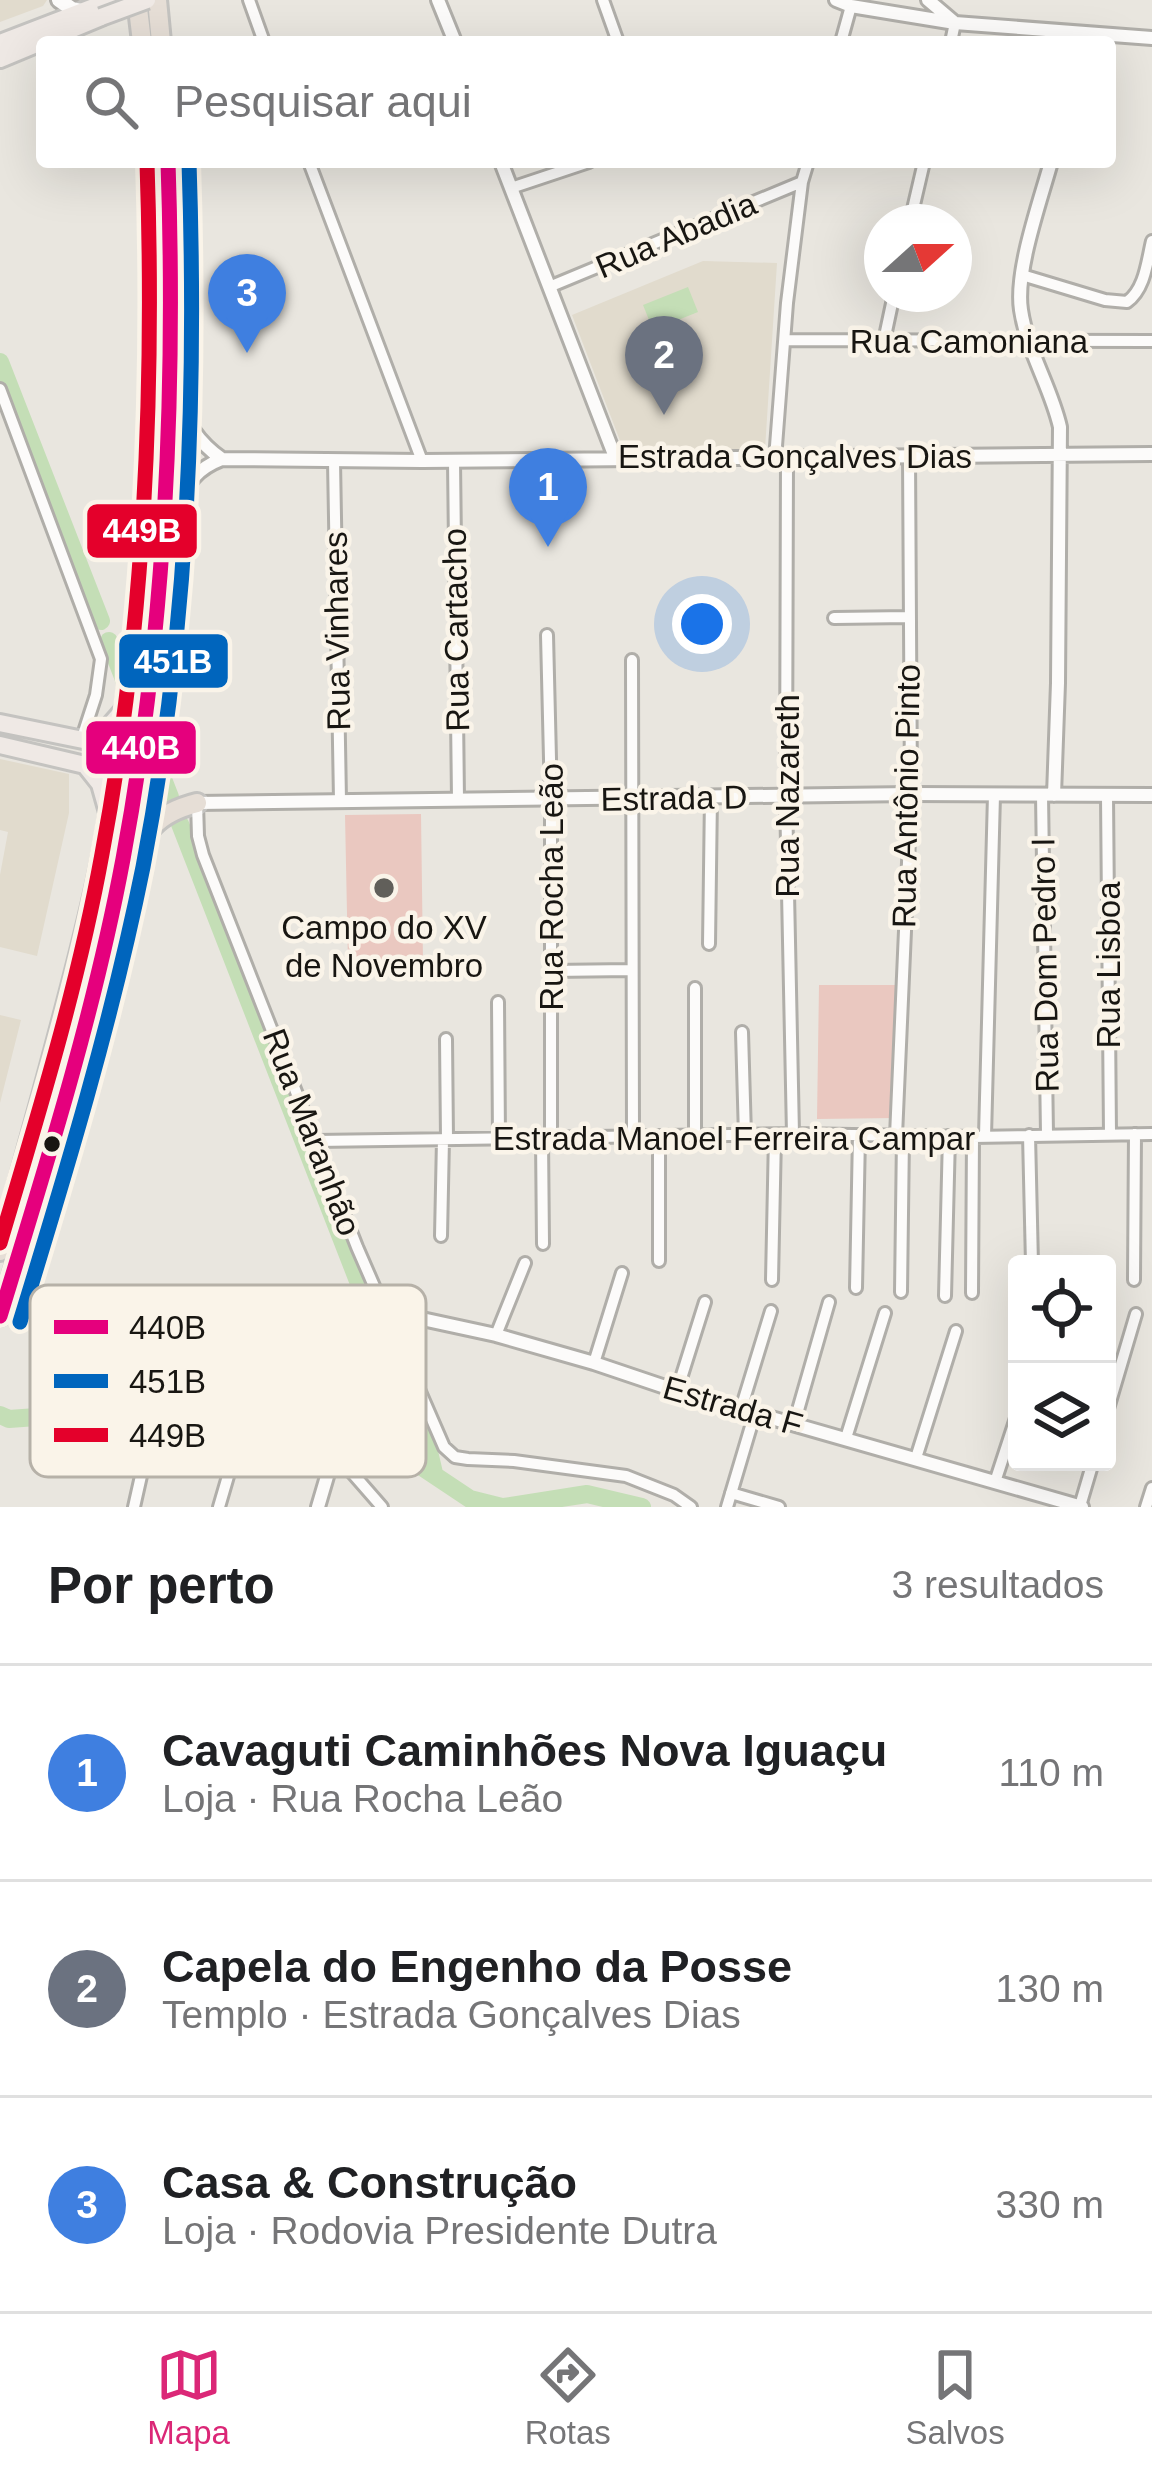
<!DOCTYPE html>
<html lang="pt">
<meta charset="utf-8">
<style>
:root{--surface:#fff;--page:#f6f6f6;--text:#202124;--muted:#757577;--line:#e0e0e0;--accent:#db2777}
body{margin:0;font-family:Arial,sans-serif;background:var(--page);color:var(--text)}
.controls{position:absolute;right:36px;bottom:36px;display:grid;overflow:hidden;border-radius:12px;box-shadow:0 12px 48px #0002}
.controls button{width:108px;height:108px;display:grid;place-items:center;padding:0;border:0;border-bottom:3px solid var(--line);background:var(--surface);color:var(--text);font:60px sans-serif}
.compass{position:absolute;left:864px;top:204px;width:108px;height:108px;border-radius:50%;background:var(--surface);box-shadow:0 12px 48px #0002;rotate:69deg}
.you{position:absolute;left:702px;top:624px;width:42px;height:42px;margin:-30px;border:9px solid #fff;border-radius:50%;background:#1a73e8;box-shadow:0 0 0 18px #1a73e833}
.badge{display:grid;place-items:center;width:78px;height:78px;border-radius:50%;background:var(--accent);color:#fff;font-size:39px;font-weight:700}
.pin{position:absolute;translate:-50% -99px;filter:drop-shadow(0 3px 6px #0008)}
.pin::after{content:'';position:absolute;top:63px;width:42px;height:36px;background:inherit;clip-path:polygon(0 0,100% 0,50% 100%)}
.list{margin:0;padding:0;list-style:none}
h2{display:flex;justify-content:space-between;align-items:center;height:156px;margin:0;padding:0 48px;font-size:51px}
h2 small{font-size:39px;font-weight:400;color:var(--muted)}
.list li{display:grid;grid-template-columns:78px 1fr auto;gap:36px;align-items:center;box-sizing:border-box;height:216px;padding:0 48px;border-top:3px solid var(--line)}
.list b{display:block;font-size:45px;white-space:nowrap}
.list p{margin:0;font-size:39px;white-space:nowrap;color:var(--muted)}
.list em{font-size:39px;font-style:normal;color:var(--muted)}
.icon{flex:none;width:66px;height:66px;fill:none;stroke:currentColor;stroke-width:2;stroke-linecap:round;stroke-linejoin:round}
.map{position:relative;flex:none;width:1152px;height:1507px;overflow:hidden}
.search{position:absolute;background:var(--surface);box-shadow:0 12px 48px #0002;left:36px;right:36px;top:36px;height:132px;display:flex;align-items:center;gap:30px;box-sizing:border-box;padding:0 42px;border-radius:12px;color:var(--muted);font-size:45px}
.sheet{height:804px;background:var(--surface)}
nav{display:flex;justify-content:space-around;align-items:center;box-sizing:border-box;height:168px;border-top:3px solid var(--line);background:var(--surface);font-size:33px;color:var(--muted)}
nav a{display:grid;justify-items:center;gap:6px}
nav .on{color:var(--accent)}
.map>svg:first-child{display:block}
.built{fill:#e1dbcd}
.green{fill:#eac8c0}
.water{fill:#c4deb6}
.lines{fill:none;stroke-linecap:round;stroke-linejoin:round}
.river{stroke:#c4deb6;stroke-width:18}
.minor-casing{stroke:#b0aea9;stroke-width:16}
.tertiary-casing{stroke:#b0aea9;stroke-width:18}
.secondary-casing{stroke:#b0aea9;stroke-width:20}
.primary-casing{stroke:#c4c3c0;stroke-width:22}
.motorway-casing{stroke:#c4c3c0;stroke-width:24}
.minor{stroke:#fcfbfa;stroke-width:10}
.tertiary{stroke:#fcfbfa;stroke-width:12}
.secondary{stroke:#fcfbfa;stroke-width:14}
.primary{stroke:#efe9e5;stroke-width:16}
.motorway{stroke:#e6ded6;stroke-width:18}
.primary-bridge-casing{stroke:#c4c3c0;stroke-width:22;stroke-linecap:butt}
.primary-bridge{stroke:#efe9e5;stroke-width:16}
.bus-1-casing{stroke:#faf4e9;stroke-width:24}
.bus-2-casing{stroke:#faf4e9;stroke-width:24}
.bus-3-casing{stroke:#faf4e9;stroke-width:24}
.bus-1{stroke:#e5007d;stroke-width:15}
.bus-2{stroke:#0065bd;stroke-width:15}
.bus-3{stroke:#e4002b;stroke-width:15}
.poi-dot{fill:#615f5a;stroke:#faf4e9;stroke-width:4.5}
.bus-dot{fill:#181612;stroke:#faf4e9;stroke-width:4.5}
.labels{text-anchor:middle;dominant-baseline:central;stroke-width:9;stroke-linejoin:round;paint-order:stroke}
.street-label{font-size:33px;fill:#181612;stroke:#faf4e9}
.poi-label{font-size:33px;fill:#181612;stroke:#faf4e9}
.key{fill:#faf4e9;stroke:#b6b1a8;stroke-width:3}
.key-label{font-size:33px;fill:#181612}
.line-badge{stroke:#faf4e9;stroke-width:4.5}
.badge-label{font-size:33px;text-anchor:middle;font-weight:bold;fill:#fff}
</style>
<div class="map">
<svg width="1152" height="1507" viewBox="0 0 1152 1507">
<rect width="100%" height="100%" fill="#e9e6df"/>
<!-- built -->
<path class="built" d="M0,0h47l-4,6 -43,16z
M703,261l74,2 -12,186 -141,2 -52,-136z
M0,759l69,15v39l-32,143 -37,-9v-72l8,-43 -8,-2z
M0,1015l21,5 -21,83z"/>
<!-- green -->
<path class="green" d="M421,814l2,148 -75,1 -3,-148z
M819,985h80l-4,133 -78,1z"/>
<!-- water -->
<path class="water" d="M688,287l10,25 -45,18 -10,-25z"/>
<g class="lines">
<!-- river -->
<path class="river" d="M0,362l101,259
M109,641l61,156
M180,824l178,457
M387,1340l40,103 7,30
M0,1415l9,4 55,-4 63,-19 81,-12 44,1 83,29 33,17 102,68 32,8
M504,1507l83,-13 55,13"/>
<!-- minor casing -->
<g class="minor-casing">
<path id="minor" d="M249,0l15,42
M603,0l15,42
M841,42l10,-36
M951,42l4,-19
M309,162l113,299
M511,188l78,-26
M910,222l14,-60
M1022,275l83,25 22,2c18,-13 20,-40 25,-61
M549,287l253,-105
M785,340l367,1
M884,341l10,-47
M0,389l101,270 -5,36 -15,46
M775,459l12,-156 15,-121 6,-20
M787,459l-1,337 7,338
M334,461l6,339
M454,461l4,338
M834,618l75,-1
M547,635l4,165v339
M632,660l1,477
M1042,795l5,339
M1107,796l3,338
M197,803l1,33 5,19 154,392 87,200 11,10 13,2 46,2 112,15 48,19 17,12
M709,944l2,-148
M551,971l80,-1
M695,988v148
M498,1002l1,137
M742,1032l3,104
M446,1039l1,100
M1029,1135l3,129
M896,1136l15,-342 -2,-338
M985,1136l9,-341
M542,1139l1,105
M316,1141l477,-7 180,3 179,-3
M441,1236l2,-97
M659,1261v-123
M772,1280l3,-144
M1134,1280l1,-146
M856,1288l3,-153
M901,1292l2,-156
M972,1293l1,-156
M945,1296l4,-160
M496,1335l29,-72
M594,1363l28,-90
M677,1391l28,-89
M741,1409l30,-98
M1107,1412l29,-98
M794,1424l35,-122
M846,1438l39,-125
M916,1458l40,-127
M995,1482l22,-67
M731,1493l48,14
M1080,1506l13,-44
M134,1507l18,-80 11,-10 12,-4 68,12 75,18 16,9 48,55
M219,1507l24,-82
M727,1507l28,-94
M1146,1507l6,-19"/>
</g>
<!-- tertiary casing -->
<g class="tertiary-casing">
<path id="tertiary" d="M438,0l17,42
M836,0l15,6 104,17 197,15
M928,0l26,22
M501,162l114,295
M1051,162c-11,40 -36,109 -30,148 6,41 30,77 39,117l-2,256 -4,112
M173,394c13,27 24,48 49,65
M169,520c17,-29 19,-48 53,-61l200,2 730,-7
M197,803l714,-9 241,1
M318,1507l51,-173 12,-14 18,-6 97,21 98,28 83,28 405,116"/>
</g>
<!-- secondary casing -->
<g class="secondary-casing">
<path id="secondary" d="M59,0l13,9 10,2"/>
</g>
<!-- primary casing -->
<g class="primary-casing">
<path id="primary" d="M0,43l112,-43
M0,59l101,-42
M0,723l88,18 17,-10 21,-24
M0,745l85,20 15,19 9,32"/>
</g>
<!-- motorway casing -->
<g class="motorway-casing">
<path id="motorway" d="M137,0l5,42
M157,0l4,42
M127,871c18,-38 26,-57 70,-68
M0,1251c30,-115 64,-229 91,-345 15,-62 24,-125 33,-189 27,-182 40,-370 28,-555
M0,1316c25,-81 48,-163 71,-244 10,-38 22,-76 31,-114 60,-260 79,-530 66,-796"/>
</g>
<!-- minor -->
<use href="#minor" class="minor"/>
<!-- tertiary -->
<use href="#tertiary" class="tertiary"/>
<!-- secondary -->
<use href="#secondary" class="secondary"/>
<!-- primary -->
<use href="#primary" class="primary"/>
<!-- motorway -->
<use href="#motorway" class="motorway"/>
<!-- primary-bridge casing -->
<g class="primary-bridge-casing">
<path id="primary-bridge" d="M101,17l46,-17"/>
</g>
<!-- primary-bridge -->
<use href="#primary-bridge" class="primary-bridge"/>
<!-- bus-1 casing -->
<g class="bus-1-casing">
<path id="bus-1" d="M0,1316c46,-150 94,-302 123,-457 43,-230 53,-463 45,-697"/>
</g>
<!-- bus-2 casing -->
<g class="bus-2-casing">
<path id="bus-2" d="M20,1322c46,-150 92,-301 123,-455 45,-233 54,-469 46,-705"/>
</g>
<!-- bus-3 casing -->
<g class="bus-3-casing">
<path id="bus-3" d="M0,1243c38,-128 78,-257 102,-389 43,-228 53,-459 45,-691"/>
</g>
<!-- bus-1 -->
<use href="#bus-1" class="bus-1"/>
<!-- bus-2 -->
<use href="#bus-2" class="bus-2"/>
<!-- bus-3 -->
<use href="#bus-3" class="bus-3"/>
</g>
<!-- markers -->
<circle class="poi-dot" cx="384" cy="888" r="12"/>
<circle class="bus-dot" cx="52" cy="1144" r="10"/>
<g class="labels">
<!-- street labels -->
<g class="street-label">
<text transform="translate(676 235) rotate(-23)">Rua Abadia</text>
<text x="969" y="341">Rua Camoniana</text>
<text x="795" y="456">Estrada Gonçalves Dias</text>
<text transform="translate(456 630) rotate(-91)">Rua Cartacho</text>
<text transform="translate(337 631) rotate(-91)">Rua Vinhares</text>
<text transform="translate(787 796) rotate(-90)">Rua Nazareth</text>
<text transform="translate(906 796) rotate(-89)">Rua Antônio Pinto</text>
<text transform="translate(674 798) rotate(-1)">Estrada D</text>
<text transform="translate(551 887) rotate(-90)">Rua Rocha Leão</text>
<text transform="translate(1045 965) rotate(-91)">Rua Dom Pedro I</text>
<text transform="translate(1108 965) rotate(-90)">Rua Lisboa</text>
<text transform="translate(312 1132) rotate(69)">Rua Maranhão</text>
<text x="734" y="1138">Estrada Manoel Ferreira Campar</text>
<text transform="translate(733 1406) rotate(16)">Estrada F</text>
</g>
<!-- poi labels -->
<g class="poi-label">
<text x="384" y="927">Campo do XV<tspan x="384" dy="38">de Novembro</tspan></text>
</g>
</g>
<!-- legend -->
<rect x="30" y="1285" width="396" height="192" rx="18" class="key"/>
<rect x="54" y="1320" width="54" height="14" fill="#e5007d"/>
<rect x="54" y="1374" width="54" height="14" fill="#0065bd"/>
<rect x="54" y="1428" width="54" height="14" fill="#e4002b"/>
<g class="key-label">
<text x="129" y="1339">440B</text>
<text x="129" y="1393">451B</text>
<text x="129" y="1447">449B</text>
</g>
<g class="line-badge">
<rect x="85" y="502" width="114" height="58" rx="12" fill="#e4002b"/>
<rect x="117" y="632" width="113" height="58" rx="12" fill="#0065bd"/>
<rect x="84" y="719" width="114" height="57" rx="12" fill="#e5007d"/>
</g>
<g class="badge-label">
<text x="142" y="542">449B</text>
<text x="173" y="673">451B</text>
<text x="141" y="759">440B</text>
</g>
</svg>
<div class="controls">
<button><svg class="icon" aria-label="locate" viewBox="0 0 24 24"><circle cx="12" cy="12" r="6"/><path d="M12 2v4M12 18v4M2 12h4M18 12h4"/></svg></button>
<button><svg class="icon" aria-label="layers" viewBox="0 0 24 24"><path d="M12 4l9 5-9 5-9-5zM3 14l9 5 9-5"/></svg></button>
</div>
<svg class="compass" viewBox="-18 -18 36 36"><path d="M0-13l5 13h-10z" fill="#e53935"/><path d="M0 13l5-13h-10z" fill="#757577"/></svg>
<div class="you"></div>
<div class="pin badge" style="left:548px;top:547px;background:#3f7fe0">1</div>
<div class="pin badge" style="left:664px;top:415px;background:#6b7280">2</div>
<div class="pin badge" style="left:247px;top:353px;background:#3f7fe0">3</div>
<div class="search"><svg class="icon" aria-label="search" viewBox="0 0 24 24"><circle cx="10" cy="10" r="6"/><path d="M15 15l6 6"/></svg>Pesquisar aqui</div>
</div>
<section class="sheet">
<h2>Por perto<small>3 resultados</small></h2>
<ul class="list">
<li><span class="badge" style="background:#3f7fe0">1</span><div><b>Cavaguti Caminhões Nova Iguaçu</b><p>Loja · Rua Rocha Leão</p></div><em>110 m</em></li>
<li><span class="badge" style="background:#6b7280">2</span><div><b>Capela do Engenho da Posse</b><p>Templo · Estrada Gonçalves Dias</p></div><em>130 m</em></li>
<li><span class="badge" style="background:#3f7fe0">3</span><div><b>Casa &amp; Construção</b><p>Loja · Rodovia Presidente Dutra</p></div><em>330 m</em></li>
</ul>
</section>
<nav>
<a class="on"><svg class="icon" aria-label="map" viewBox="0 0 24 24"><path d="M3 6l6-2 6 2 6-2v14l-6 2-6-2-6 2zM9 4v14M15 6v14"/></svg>Mapa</a>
<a><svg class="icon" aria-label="directions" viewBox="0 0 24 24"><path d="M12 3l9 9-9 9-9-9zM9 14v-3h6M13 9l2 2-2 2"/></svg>Rotas</a>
<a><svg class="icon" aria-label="saved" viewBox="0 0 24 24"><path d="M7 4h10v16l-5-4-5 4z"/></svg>Salvos</a>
</nav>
